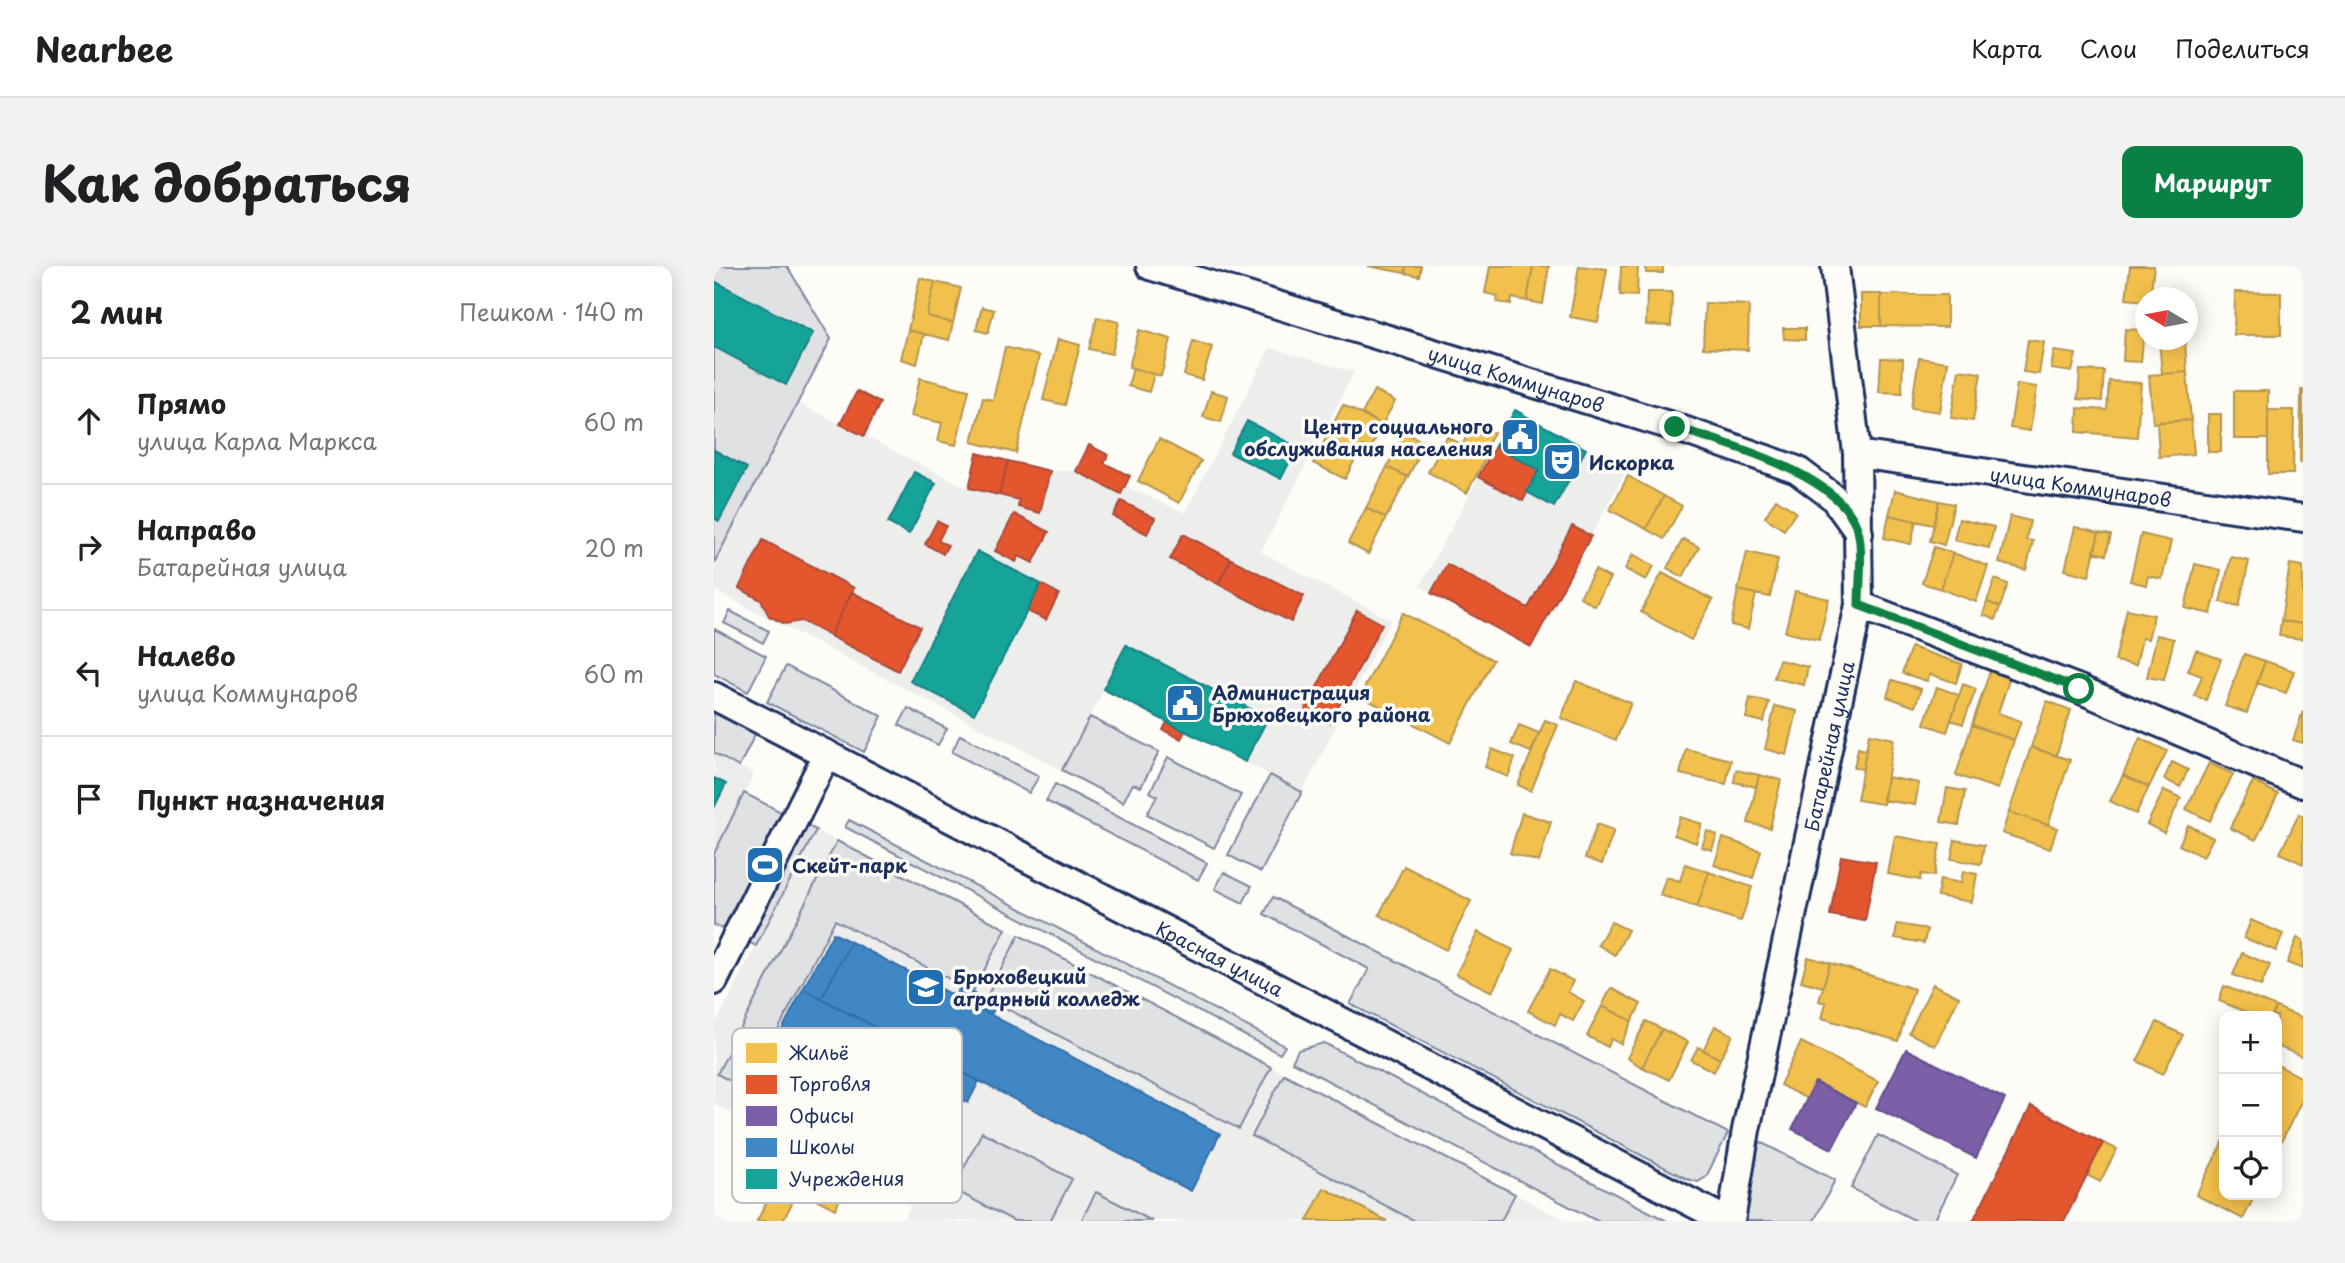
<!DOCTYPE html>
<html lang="ru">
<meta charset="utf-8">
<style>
:root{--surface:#fff;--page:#f2f2f2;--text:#202124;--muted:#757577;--line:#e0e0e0;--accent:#0b8043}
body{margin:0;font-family:"Playpen Sans",sans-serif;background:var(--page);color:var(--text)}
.controls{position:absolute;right:21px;bottom:21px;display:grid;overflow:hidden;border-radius:14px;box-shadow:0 4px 18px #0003}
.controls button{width:63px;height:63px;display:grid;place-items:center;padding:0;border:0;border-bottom:2px solid var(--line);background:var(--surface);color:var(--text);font:35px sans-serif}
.compass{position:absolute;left:1421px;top:21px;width:63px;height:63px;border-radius:50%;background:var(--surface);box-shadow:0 4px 18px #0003;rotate:280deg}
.stop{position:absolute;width:21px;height:21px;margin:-16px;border:5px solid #0b8043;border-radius:50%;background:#fff}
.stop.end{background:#0b8043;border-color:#fff;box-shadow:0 2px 7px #0008}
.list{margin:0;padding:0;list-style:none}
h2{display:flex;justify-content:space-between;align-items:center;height:91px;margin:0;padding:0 28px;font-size:30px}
h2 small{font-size:23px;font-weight:400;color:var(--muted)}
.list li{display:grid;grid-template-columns:46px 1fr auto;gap:21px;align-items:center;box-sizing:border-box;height:126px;padding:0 28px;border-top:2px solid var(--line)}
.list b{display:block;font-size:26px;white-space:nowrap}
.list p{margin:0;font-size:23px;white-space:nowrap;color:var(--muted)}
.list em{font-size:23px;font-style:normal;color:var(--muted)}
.icon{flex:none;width:38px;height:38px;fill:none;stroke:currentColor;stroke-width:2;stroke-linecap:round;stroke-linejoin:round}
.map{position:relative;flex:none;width:1589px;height:955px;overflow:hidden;border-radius:14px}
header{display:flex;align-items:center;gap:42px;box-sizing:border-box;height:98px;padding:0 35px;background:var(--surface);border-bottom:2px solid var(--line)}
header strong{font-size:33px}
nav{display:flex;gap:38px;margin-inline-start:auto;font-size:24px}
.intro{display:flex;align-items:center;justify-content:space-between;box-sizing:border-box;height:168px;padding:0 42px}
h1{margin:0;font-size:49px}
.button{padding:18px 32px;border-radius:14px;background:var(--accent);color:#fff;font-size:24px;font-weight:700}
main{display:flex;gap:42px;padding:0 42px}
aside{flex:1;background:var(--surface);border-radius:14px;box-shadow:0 4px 18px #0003}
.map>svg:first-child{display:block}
.built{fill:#edeeec}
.green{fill:#e0e1e3;stroke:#7e88a0;stroke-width:2}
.homes{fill:#f2c14e;stroke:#b29553;stroke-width:2}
.shops{fill:#e4572e;stroke:#a84b3c;stroke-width:2}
.offices{fill:#7b5ea7;stroke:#5e5091;stroke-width:2}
.schools{fill:#3f88c5;stroke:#346da6;stroke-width:2}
.public{fill:#17a398;stroke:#188087;stroke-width:2}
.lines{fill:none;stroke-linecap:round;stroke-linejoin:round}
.street-casing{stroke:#1b2f5e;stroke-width:32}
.street{stroke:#fdfcf7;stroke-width:26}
.route{stroke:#0b8043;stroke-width:9}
.labels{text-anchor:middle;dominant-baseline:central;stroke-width:7;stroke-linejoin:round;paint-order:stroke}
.street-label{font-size:19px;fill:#1b2f5e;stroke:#fdfcf7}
.poi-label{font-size:19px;font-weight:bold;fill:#1b2f5e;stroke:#fdfcf7;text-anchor:start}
.key{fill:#fdfcf7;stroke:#b9bec9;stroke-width:2}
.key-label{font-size:19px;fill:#1b2f5e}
</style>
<header>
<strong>Nearbee</strong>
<nav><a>Карта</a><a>Слои</a><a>Поделиться</a></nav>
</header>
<div class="intro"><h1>Как добраться</h1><a class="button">Маршрут</a></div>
<main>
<aside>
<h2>2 мин<small>Пешком · 140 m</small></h2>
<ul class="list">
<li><svg class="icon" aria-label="ahead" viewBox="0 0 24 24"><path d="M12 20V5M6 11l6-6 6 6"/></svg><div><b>Прямо</b><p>улица Карла Маркса</p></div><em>60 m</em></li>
<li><svg class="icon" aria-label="right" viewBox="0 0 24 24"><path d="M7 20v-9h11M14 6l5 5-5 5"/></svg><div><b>Направо</b><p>Батарейная улица</p></div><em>20 m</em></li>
<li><svg class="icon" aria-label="left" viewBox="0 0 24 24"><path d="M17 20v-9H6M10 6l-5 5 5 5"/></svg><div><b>Налево</b><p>улица Коммунаров</p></div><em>60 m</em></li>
<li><svg class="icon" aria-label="arrive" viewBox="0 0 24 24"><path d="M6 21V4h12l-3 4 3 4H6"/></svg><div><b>Пункт назначения</b></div></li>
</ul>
</aside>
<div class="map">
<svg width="1589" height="955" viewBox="0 0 1589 955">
<rect width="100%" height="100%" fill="#fdfcf7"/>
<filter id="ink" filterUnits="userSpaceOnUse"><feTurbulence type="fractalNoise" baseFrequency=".0143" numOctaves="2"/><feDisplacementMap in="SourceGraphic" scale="14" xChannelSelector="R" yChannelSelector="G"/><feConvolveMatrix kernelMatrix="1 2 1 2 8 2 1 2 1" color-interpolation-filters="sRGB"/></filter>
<g filter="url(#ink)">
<!-- built -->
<path class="built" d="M556,82l84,24 -93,180 130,68 -89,172 -116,-61 -5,8 -18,-9 4,-8 -63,-33 -42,81 -348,-180v-27l84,-160 170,85 9,-35 73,18h26l45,22 4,-7 60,27z
M801,144l111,61 -95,176 -111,-61z
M0,487l40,21 -40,80z
M102,564l751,391h-660l-3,-1 6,-14 -196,-102v-77z"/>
<!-- green -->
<path class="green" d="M0,0h73l44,73 -117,224z
M16,345l39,20 -6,12 -39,-20z
M0,363l52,27 -18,36 -34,-18z
M72,400l96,50 -18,36 -97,-50z
M0,437l45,23 -20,41 -25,-14z
M194,442l39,21 -9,16 -39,-20z
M376,451l69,35 -18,35 -8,-3 -10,18 -61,-32z
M246,469l79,41 -10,17 -77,-41z
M454,491l73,38 -27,53 -67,-34 10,-18 -7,-4z
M556,509l32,17 -41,80 -33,-17z
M341,518l152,79 -9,17 -152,-79z
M30,527l72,37 -60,116 -42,-21v-71z
M135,554l436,226 -5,8 -435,-227z
M123,575l169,88 -33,62 -138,-71 -88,170 -30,-16z
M510,606l28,14 -9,17 -28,-14z
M559,631l455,236 -22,44 -8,5 -11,-3 -337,-175 19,-35 -105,-55z
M305,669l252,132 -32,62 -253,-131z
M610,777l343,178h-70l-305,-159 6,-12z
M570,808l231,120 -14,27h-86l-163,-85z
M268,866l90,47 -22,42h-36l-61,-32z
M1164,869l79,40 -23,46h-18l-65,-33z
M1046,876l75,38 -21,41h-66l-5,-17z
M382,926l56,29h-71z"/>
<!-- homes -->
<path class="homes" d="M654,0h38l-1,7z
M692,0h15l-2,10 -14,-3z
M776,0h43l-6,35 -15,-3 -1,6 -14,-2 1,-6 -13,-3z
M819,0h16l-6,38 -16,-3z
M865,0l28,3 -9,53 -28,-5z
M907,0h17l-1,30 -17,-1z
M932,0h17v7h-17z
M1416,0h24l-4,32h-4v3l-20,-2z
M206,12l15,4 -8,34 26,7 -4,17 -41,-10z
M221,16l26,6 -8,35 -26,-7z
M933,26h25l-1,34 -25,-1z
M1521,26l46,1v42h-47z
M1147,28h20v32h-20z
M1167,28l66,1v32l-66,-1z
M991,37l44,2 -1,45 -45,-2z
M268,41l12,3 -6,23 -12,-3z
M383,51l22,5 -7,32 -23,-5z
M1069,62h22v12l-21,-1z
M1411,63l19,1 -3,32 -18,-1z
M194,64l16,4 -7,30 -16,-5z
M425,64l32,9 -10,37 -32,-9z
M344,73l22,6 -15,60 -22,-5z
M1314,74l16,2 -5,32 -16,-2z
M1445,74h26l2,32 -25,2z
M479,75l19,6 -10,33 -18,-5z
M291,81l34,9 -23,97 -44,-11 11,-44 10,2z
M1340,85l22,3 -4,18 -21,-3z
M1167,92l22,1 -1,34 -23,-1z
M1205,92l29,4 -8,50 -29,-4z
M419,102l21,6 -5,18 -21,-6z
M1245,104l22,3 -8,48 -22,-3z
M1366,104l24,1 -2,30 -24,-2z
M1473,106l4,48 -38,3 -4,-48z
M206,112l49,12 -13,55 -18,-4 4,-18 -31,-7z
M1395,115l32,2 -4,54 -60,-5 1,-24 29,2z
M1303,118l20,3 -7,44 -20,-3z
M660,124l21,11 -13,24 -20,-11z
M1587,124h2v72h-3z
M497,125l17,5 -7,26 -18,-5z
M1520,125h34v48h-34z
M629,139l39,20 -12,25 -8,-4 -17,33 -32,-16z
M1554,144h26l-1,64h-25z
M1494,148h13v38h-13z
M1477,154l3,34 -35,3 -2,-35z
M760,157l20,10 -12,22 -20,-10z
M691,166l20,11 -17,34 -21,-10z
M733,171l39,20 -19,36 -39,-21z
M445,173l42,22 -22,42 -41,-22z
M673,201l21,10 -22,41 -20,-10z
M914,210l36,20 -18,33 -36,-19z
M1181,224l44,11 -6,24 -44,-10z
M950,230l18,10 -18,33 -18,-10z
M1062,233l20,13 -12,18 -19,-13z
M1225,235l15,3 -10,41 -14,-4z
M652,242l20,10 -18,36 -20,-11z
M1175,249l27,6 -5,23 -27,-6z
M1296,250l20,5 -4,19 7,1 -7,29 -27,-7z
M1245,253l35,8 -5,21 -35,-8z
M1361,261l24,6 -10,43 -24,-6z
M1385,267l12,2 -5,20 -12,-3z
M1427,268l30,7 -9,38 -14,-3 -2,9 -16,-4z
M969,273l16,8 -16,30 -16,-9z
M1220,281l19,6 -12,36 -19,-6z
M1033,286l31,7 -8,38 -32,-7z
M1239,287l35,13 -12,36 -35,-13z
M919,288l21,12 -8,14 -21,-11z
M1517,291l18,4 -10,45 -19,-4z
M1481,298l26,6 -10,44 -26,-6z
M1576,298l13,2v58l-22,-3z
M881,304l15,8 -15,28 -15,-9z
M948,307l51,27 -22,40 -50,-28z
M1281,313l13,5 -8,23 -13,-5z
M1024,324l18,4 -8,35 -17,-4z
M1081,325l34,8 -10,41 -34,-8z
M1273,336l13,5 -5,13 -12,-5z
M1413,343l27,6 -6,24 -6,-1 -6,27 -21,-4z
M689,347l90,47 -43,83 -90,-47z
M1567,355l22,3v15l-24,-3z
M1443,369l17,4 -10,41 -17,-3z
M1197,381l51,17 -6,19 -26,-9 -3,7 -25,-8z
M1482,384l25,9 -15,41 -12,-4 8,-20 -14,-5z
M1530,388l21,7 -18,52 -22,-7z
M1065,394l29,7 -4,18 -30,-7z
M1551,395l29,10 -8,22 -29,-10z
M1276,405l20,6 -12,36 23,8 -7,19 -42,-15z
M1178,414l29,9 -6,18 -28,-10z
M862,415l55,22 -15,37 -55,-22z
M1249,418l13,5 -13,35 -12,-4z
M1223,421l22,8 -12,37 -23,-8z
M1036,432l19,4 -5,20 -18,-4z
M1333,435l24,9 -15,46 -25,-9z
M1061,440l22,5 -10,44 -22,-6z
M1589,445v32l-10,-3z
M831,454l13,5 -27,66 -13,-6z
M805,459l20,8 -8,19 -20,-8z
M1258,459l42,15 -16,49 -42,-14z
M1155,468l25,5 -11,65 -26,-4z
M1426,472l27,13 -18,36 -26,-12z
M1317,481l39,13 -22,65 -39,-13z
M1144,482l8,2 -3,19 -9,-1z
M778,483l23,9 -7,19 -23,-10z
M972,483l45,11 -5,24 -46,-10z
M1458,496l16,8 -8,17 -16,-8z
M1495,497l24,11 -23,47 -24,-12z
M1022,504l23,5 -3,12 -22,-5z
M1045,509l22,5 -11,48 -22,-5z
M1409,509l26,12 -13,27 -26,-13z
M1173,511l32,6 -4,22 -32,-5z
M1539,515l25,13 -22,46 -26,-12z
M1233,522l18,3 -6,34 -18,-3z
M1450,524l17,8 -17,35 -17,-9z
M1295,546l48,16 -7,21 -48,-16z
M808,547l29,9 -12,40 -29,-9z
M1585,548l4,2v48l-23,-11z
M966,551l22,7 -6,19 -22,-8z
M883,558l17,6 -12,34 -17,-6z
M1474,559l25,13 -10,19 -24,-12z
M993,565l10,4 -5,15 -10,-3z
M1181,570l45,8 -6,32 -13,-2 -1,6 -32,-6z
M1009,572l38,13 -8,27 -39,-13z
M1241,574l29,5 -3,19 -30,-5z
M971,598l24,8 -12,35 -37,-12 6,-18 14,4z
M690,600l67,35 -25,49 -67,-35z
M1249,605l14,3 -5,28 -35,-6 3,-17 21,4z
M995,606l43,15 -11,34 -44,-14z
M1537,654l32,14 -7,17 -32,-13z
M897,656l17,8 -13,25 -17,-10z
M1183,658l30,5 -3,14 -29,-5z
M764,666l35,18 -21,42 -36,-18z
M1583,672l6,2v29l-16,-6z
M1528,687l28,12 -9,21 -28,-11z
M1094,691l22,6 -7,24 -22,-6z
M1116,697l84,26 -16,52 -76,-23 4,-15 -7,-2z
M836,703l23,12 -5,11 16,9 -11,20 -13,-7 -5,11 -27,-14z
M1219,718l26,13 -24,49 -26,-13z
M1510,720l52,21 -4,9h-16l-37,-15z
M897,722l30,16 -9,17 -30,-15z
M888,740l30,15 -11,23 -10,-5 -3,8 -21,-11z
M1562,741l27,11v39l-26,-11v-30h-5z
M932,755l16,8 -20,38 -15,-9z
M1443,756l26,13 -20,39 -26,-13z
M1001,760l18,9 -13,24 -17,-9z
M948,763l26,13 -19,38 -27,-13z
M1087,776l77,39 -13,26 -50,-25 -8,17 -27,-14z
M984,781l22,12 -6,13 -23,-12z
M1563,799l26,13v20l-26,52z
M1510,874v55h31l-12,24 -47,-24z
M1389,877l14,6 -17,33 -13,-7z
M67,907l21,10 -19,38h-26z
M110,912l21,11 -10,20 -21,-11z
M610,922l63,33h-80z"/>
<!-- shops -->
<path class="shops" d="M143,125l23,12 -16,33 -24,-12z
M375,179l19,10 -4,8 26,13 -9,18 -45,-23z
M781,180l44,24 -16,31 -45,-24z
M263,187l31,8 -9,34 -30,-7z
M294,195l42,10 -10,42 -22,-6 1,-7 -20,-5z
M407,235l34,17 -8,16 -34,-18z
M300,248l35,18 -16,31 -14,-7 -3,6 -21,-11z
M223,255l9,5 -8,15 10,4 -5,9 -18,-10z
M858,260l19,10 -60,111 -100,-54 16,-29 81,44z
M469,268l48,25 -13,25 -48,-25z
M49,274l91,48 -24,48 -28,-15 -17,3 -16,-8 -8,-16 -22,-12z
M517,293l73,37 -13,26 -73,-38z
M327,318l18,10 -13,26 -19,-9z
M138,326l68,35 -22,44 -68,-35z
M643,344l25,14 -52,99 -25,-13z
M453,456l18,9 -4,8 -18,-9z
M1127,590l35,6 -11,59 -35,-6z
M1317,840l72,37 -39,78h-91z"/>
<!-- offices -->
<path class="offices" d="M1192,783l99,50 -29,59 -100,-50z
M1101,816l41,21 -24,46 -40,-20z"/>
<!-- schools -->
<path class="schools" d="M119,667l18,9 -30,57 -18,-10z
M137,676l369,192 -29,57 -370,-192z
M246,721l36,18 -5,10 -36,-19z
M89,723l86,45 -53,102 -86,-44z
M224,794l41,21 -11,22 -41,-21z"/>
<!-- public -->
<path class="public" d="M0,15l99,52 -27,52 -72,-38z
M801,144l71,39 -32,58 -27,-15 12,-22 -44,-24z
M533,155l50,26 -16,32 -51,-26z
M0,184l33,18 -28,53 -5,-3z
M200,206l22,11 -27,51 -21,-11z
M263,285l64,33 -67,130 -64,-33z
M412,379l142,73 -23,44 -142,-73z
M0,512l12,6 -12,24z"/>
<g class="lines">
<!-- street casing -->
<g class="street-casing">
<g id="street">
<path id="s1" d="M436,0l525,161 122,43 36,27 26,36"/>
<path id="s2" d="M1143,188l446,64"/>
<path d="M1145,339l220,84 224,95"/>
<path id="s3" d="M0,430l1013,525"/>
<path d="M0,715l113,-227"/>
<path id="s4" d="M1017,955l15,-91 113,-525 -2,-151 -22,-188"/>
</g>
</g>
<!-- street -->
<use href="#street" class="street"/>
</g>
</g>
<g class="lines" filter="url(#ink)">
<!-- route -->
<path class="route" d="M961,161c49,17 172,47 184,108 4,22 0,47 0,70l220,84"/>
</g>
<!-- icons -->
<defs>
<g id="civic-square" transform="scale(2.0125)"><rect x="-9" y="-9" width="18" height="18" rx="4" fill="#1f6fb2" stroke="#fdfcf7"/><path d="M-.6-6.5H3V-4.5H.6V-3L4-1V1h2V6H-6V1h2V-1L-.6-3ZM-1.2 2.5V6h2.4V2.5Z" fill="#fff"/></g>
<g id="theatre-square" transform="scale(2.0125)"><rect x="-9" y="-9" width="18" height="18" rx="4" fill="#1f6fb2" stroke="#fdfcf7"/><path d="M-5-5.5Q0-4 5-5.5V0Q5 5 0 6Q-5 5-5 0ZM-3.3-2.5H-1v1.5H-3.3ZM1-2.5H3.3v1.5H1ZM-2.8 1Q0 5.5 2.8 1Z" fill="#fff"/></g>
<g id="stadium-square" transform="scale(2.0125)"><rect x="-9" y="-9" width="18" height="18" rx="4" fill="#1f6fb2" stroke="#fdfcf7"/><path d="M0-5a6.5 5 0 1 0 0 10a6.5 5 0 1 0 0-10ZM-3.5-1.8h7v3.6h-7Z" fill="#fff"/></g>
<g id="university-square" transform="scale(2.0125)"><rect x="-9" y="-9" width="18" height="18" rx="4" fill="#1f6fb2" stroke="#fdfcf7"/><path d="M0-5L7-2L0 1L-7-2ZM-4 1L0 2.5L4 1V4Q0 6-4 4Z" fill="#fff"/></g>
</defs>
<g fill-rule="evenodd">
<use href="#civic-square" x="806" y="171"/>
<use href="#theatre-square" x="848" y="196"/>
<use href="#civic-square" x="471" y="437"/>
<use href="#stadium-square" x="51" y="599"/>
<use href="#university-square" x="212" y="721"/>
</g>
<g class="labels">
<!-- street labels -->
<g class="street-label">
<text stroke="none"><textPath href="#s1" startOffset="383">улица Коммунаров</textPath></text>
<text stroke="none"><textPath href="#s2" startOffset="226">улица Коммунаров</textPath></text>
<text stroke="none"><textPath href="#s4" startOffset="485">Батарейная улица</textPath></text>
<text stroke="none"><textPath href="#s3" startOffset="570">Красная улица</textPath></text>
</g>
<!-- poi labels -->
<g class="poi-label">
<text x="779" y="160" text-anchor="end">Центр социального<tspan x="779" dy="22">обслуживания населения</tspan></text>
<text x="875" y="196">Искорка</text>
<text x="498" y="426">Администрация<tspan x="498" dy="22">Брюховецкого района</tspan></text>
<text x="78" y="599">Скейт-парк</text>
<text x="239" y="710">Брюховецкий<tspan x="239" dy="22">аграрный колледж</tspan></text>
</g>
</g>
<!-- legend -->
<rect x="18" y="762" width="230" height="175" rx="10" class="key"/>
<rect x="32" y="777" width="31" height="20" fill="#f2c14e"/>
<rect x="32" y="809" width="31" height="19" fill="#e4572e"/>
<rect x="32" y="840" width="31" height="20" fill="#7b5ea7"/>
<rect x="32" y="872" width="31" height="19" fill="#3f88c5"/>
<rect x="32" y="903" width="31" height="20" fill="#17a398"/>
<g class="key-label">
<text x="75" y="794">Жильё</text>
<text x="75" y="825">Торговля</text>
<text x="75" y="857">Офисы</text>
<text x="75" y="888">Школы</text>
<text x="75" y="920">Учреждения</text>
</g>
</svg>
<div class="controls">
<button>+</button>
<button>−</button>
<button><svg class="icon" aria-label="locate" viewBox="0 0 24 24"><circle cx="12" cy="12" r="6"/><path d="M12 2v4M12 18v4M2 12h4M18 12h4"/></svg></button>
</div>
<svg class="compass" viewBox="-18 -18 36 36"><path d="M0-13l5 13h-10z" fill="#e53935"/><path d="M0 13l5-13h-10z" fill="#757577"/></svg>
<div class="stop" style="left:1365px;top:423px"></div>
<div class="stop end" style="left:961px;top:161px"></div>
</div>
</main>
